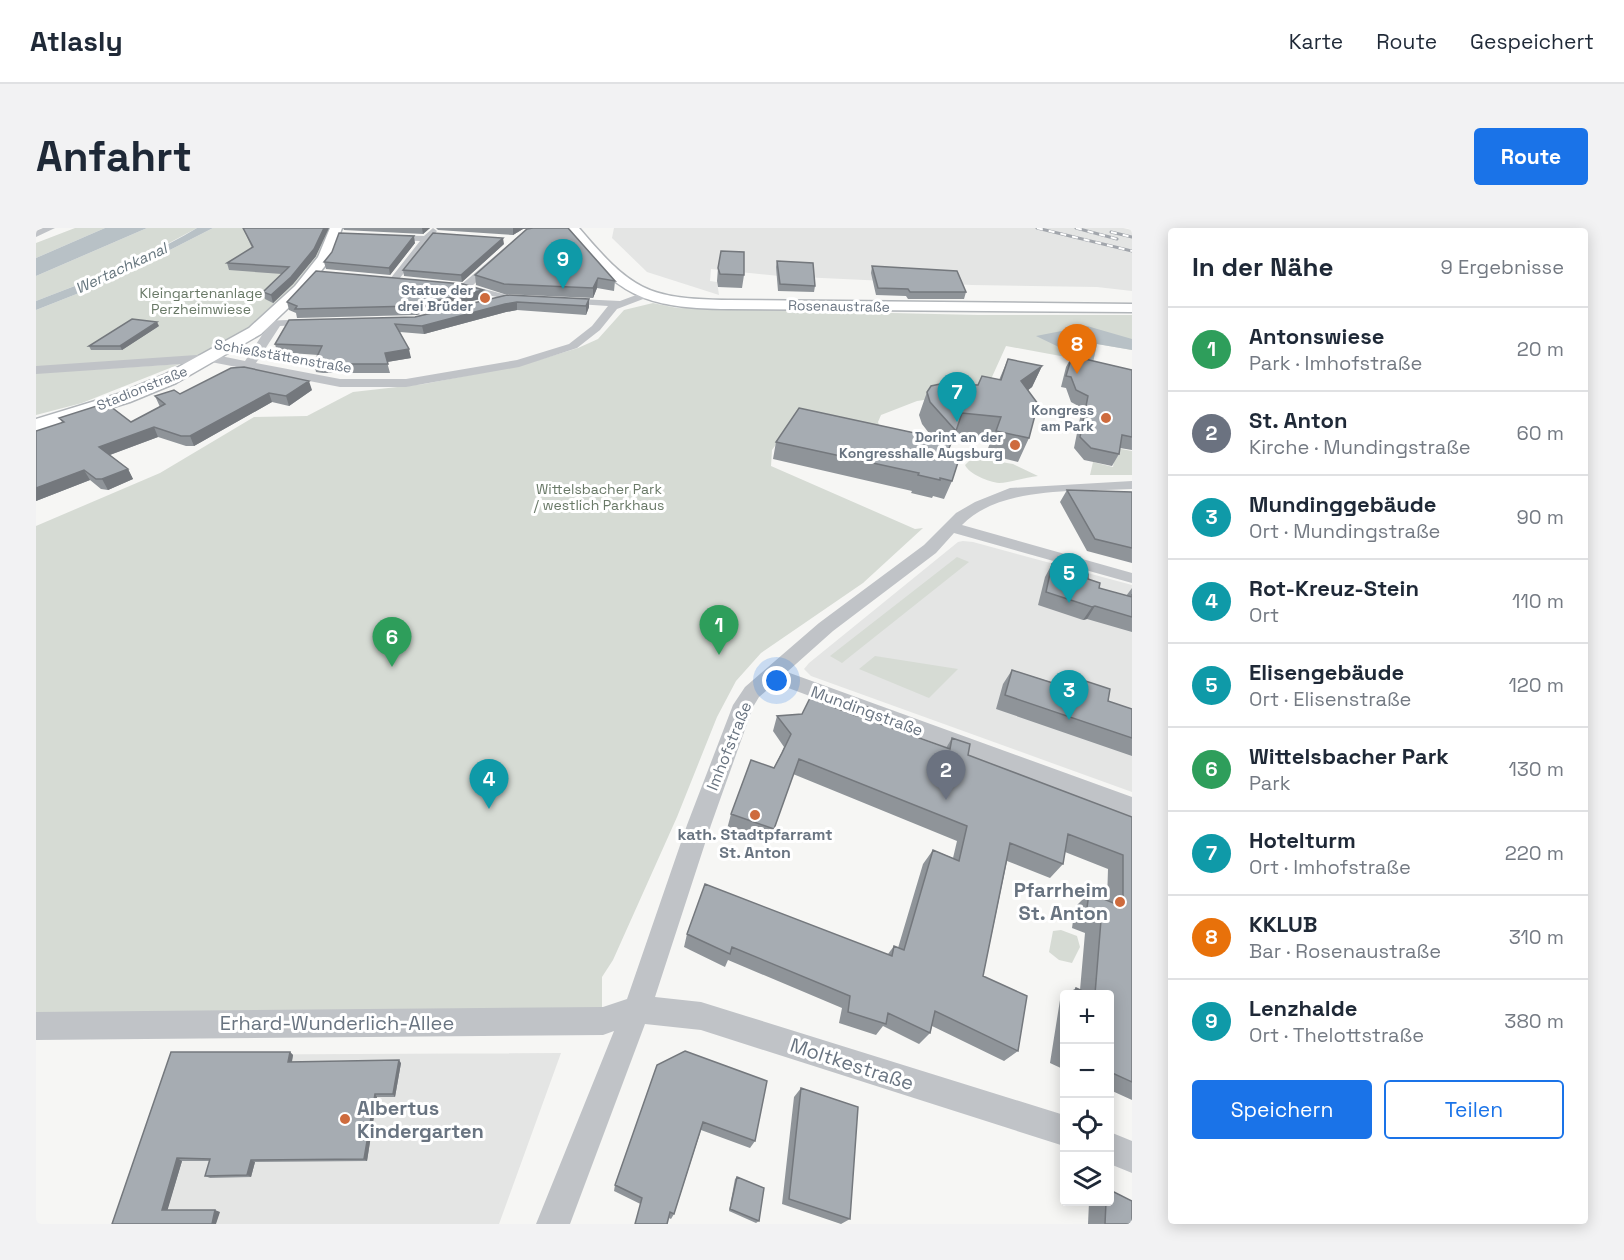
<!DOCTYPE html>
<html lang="de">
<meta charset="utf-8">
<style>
:root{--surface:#fff;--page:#f2f2f3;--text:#1f2937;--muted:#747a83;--line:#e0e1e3;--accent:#1a73e8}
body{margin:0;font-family:"Space Grotesk",sans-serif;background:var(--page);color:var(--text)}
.controls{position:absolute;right:18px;bottom:18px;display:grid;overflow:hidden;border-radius:6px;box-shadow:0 3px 15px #0003}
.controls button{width:54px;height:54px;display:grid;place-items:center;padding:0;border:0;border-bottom:2px solid var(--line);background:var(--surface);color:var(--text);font:30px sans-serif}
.you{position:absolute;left:741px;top:453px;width:21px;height:21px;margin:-15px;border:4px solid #fff;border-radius:50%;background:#1a73e8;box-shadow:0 0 0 9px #1a73e833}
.badge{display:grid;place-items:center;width:39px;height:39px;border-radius:50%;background:var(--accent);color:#fff;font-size:20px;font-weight:700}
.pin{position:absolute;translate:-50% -50px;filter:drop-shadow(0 2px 3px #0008)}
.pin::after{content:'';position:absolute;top:32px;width:21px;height:18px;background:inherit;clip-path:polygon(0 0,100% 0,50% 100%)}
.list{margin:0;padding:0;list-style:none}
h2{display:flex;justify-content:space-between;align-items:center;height:78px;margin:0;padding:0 24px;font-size:26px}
h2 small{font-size:20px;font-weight:400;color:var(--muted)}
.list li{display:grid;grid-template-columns:39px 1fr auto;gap:18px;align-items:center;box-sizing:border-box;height:84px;padding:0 24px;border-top:2px solid var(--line)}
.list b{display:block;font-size:22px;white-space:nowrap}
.list p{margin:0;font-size:20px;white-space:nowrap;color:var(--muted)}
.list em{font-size:20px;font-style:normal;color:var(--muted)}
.actions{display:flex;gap:12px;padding:18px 24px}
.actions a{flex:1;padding:14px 0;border:2px solid var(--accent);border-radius:6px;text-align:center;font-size:21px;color:var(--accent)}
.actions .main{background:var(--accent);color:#fff}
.icon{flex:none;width:33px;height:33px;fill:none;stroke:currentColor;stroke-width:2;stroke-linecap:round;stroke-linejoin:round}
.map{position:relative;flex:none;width:1096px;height:996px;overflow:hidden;border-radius:6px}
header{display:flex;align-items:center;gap:36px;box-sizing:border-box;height:84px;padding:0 30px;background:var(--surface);border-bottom:2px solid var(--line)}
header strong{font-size:28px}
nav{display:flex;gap:33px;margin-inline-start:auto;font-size:21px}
.intro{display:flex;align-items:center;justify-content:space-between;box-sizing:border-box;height:144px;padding:0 36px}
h1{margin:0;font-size:42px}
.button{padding:15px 27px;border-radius:6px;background:var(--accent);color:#fff;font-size:21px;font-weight:700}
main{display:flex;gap:36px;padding:0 36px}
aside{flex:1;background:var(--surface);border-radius:6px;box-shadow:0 3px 15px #0003}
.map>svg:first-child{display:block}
.built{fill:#e4e5e4}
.green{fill:#d6dbd4}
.water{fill:#b8c1c6}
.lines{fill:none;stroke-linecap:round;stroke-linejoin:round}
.secondary-casing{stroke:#b1b5b9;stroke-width:3}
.street{fill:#c0c3c7;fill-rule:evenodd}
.secondary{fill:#fff;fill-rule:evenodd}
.rail-casing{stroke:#a2a6ac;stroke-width:3}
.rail{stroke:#fff;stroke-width:2;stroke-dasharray:6;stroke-linecap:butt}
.wall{fill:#8f9499}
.shaded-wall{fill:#74787d}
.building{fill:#a6acb2;stroke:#74787d;stroke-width:1.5}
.poi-dot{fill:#ce6b3d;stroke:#fff;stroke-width:2}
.labels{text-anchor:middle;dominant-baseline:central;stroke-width:6;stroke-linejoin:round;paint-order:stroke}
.far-poi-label{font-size:14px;font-weight:bold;fill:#697481;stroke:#fff;text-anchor:end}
.far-park-label{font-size:14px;fill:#697967;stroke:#fff}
.far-street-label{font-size:14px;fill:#697481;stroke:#fff}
.far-water-label{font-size:15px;font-style:italic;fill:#65757d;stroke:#fff}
.street-label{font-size:16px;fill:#697481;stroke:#fff}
.poi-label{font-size:16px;font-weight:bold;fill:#697481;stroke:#fff}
.near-poi-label{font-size:20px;font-weight:bold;fill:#697481;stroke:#fff;text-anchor:end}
.near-street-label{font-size:20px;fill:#697481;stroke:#fff}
</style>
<header>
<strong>Atlasly</strong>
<nav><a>Karte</a><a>Route</a><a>Gespeichert</a></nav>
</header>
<div class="intro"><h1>Anfahrt</h1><a class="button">Route</a></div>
<main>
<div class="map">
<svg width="1096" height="996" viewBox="0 0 1096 996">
<rect width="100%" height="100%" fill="#f6f6f4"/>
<!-- built -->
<path class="built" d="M578,0h509l9,2v61l-35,-4 -125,-2 -193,-9 -68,-7 -1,12 7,1 2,13 -72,-23 -35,-34z
M927,313l10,1 159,43v207l-321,-116 -7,-7 5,-6 149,-121z
M525,825l-62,171h-382l58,-169z"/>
<!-- green -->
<path class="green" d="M39,0h30l-69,30v-15z
M111,0h50c-52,29 -105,52 -161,73v-25z
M177,0h119l-9,24 -13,20 -53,50 -34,25 -28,10 -159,12v-59l71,-28z
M617,75l24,5 301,7h154v35l-35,-6 -4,18 -87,-16 -24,53h-51l-14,2 -36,14 -3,7 2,6 -88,-5 -20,27 -1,16 144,63 8,-1 -60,55 -102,70 -25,28 -19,36 -40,100 -64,143 -11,17v33l-566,23v-507l124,-53 94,-56 53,-1 46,-24 71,-8 98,-19 56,-17 20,-9 26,-29z
M144,136l-98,39 -46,12v-42z
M1080,220l16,3v24h-42l3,-13 20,5z
M941,230l36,6 25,12c-12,1 -29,7 -39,7 -10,-1 -30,-9 -34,-18l6,-6z
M921,329l12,5 -127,101 -12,-7z
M839,428l83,13 -29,29 -70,-29z
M1025,702l16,6 3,11 -8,16 -13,-3 -10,-8 4,-21z"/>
<!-- water -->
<path class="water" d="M69,0h42l-111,48v-18z
M161,0h16l-106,54 -71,28v-9c55,-21 111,-43 161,-73z
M1051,98l45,13v11l-35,-6 -4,18 -31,-6 1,-7 -27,-13z"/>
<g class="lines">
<!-- secondary casing -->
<g class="secondary-casing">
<path id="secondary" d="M294,0h12l-11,30 -26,34 -44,42 -85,49 -46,19 -94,29v-12l82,-25 46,-19 85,-47 46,-42 23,-29z
M531,0h12c52,61 67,71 149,72l404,4v8l-404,-3c-84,-1 -112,-13 -161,-81z"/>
</g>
<!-- street -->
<path class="street" d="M7,0h12l-19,9v-6z
M397,0l4,3 -41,52h-6v-4l30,-38 -32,-1 -3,-1v-4l39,1z
M473,16l4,3 -1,2 -40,37 39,10v4l-57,-12v-4h8z
M611,63l5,3 -1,2 -34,13 -17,21 -23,18 -58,19 -113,20h-66l-129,-25 -175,12v-8l175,-12 34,7 23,-35 -7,-1v-4l54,-2 4,1v4l-39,2 -24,37 84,16h66l111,-19 52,-16 23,-18 16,-20 -46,-3 -4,-1v-4l62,3z
M1096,253v8c-52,3 -131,-4 -170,36l170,48v10l-178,-50 -18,20 -103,78 -46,41 345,125v20l-357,-134 -16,14 -6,10 -42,118 -56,172 46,5 363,113v31l-363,-116 -56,-6 -75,200h-34l78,-193 -11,4 -567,5v-28l567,-5 24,-8 60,-174 46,-120 12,-18 74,-64 105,-78 32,-32 19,-11 35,-14z
M1074,904l22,9v32l-22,-9z"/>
<!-- secondary -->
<use href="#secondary" class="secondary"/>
<!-- rail casing -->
<g class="rail-casing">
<path id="rail" d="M1001,0l95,23
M1040,0l41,11
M1075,4l21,5"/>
</g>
<!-- rail -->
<use href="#rail" class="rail"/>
</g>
<!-- wall -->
<path class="wall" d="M207,0l73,28 -23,28 -20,19 -8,-4 -2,-7 19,-18 -53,-4 -2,-7 25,-15z
M307,0h87l-7,6 -79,-4z
M400,0h132l47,53 -1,10 -17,-3 -4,10 -89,-4 -28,-9 -1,-10 57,-47 -9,1 -10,6 -75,-5z
M379,15l-25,32 -64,-6 -2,-7z
M468,16l-42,38 -58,-6 -1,-6z
M741,33l38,25 -1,6 -36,-1 -2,-24z
M836,38l94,26 -2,7h-56l-2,-3 -30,-1 -5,-22z
M682,40l26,7 -2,13 -24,-1 -1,-6z
M447,62l1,8 -68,17 -119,3 -1,-5 -7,-3 -2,-8z
M471,67l82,4v8l-3,8 -69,-5 -11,2 -82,22 -24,-2 11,26 -24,4 3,11h-67l-7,-1 -2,-9 4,-8 -41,-3 -2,-8 140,-27z
M123,98l-37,24h-31l-2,-4z
M1036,128l60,14v80l-12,-2 -1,6 -7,12 -28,-6 -10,-12 8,-40 -11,-6 -5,-14 -5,-1 5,-20z
M972,131l34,7 -10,21 -4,3 1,48 -11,24 -32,-8 5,-14 -37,-4 -7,17 5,28 -8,18 -11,-3 -1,2 -21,-5 1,-2 -139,-32 3,-17 156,-5 -10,-13 -3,-9 8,-23 51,-7 21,-5z
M276,162l-23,16 -17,-4 -78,44h-8l-28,-9 -48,18 18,14 5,10 -25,11 -7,-1 -11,-9 -54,21 26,-79 -3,-4 72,4 29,-15 -5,-11 25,-2z
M1031,262l65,2v71l-45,-12 -27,-49z
M1016,336l36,15 11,9 27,8 6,-8v44l-45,-13 -4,1 -45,-15 7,-28z
M976,442l42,13 7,-10 47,28 24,8v47l-136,-47 7,-25z
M741,488l95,5 74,27 6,-10 16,17 164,62v283l-22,-10v-96h-43l9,-6 4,2 5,-57 -13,-5 3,-21 14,-14 18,8 1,-32 -43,-17 -2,12 -13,14 -43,-17 -24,115 35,75 -14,10 -72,-35 -2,7 -11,11 -36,-18 -7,9 -37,-12 3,-15 -114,-48 -3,7 -41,-20 3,-13 201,20 6,-8 4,2 25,-84 10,-14 20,8 4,-17 -164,-67 -24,70 -42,-15 4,-15 43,-46 10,-21 -11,-16z
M1029,769v73l-15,-7 10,-63z
M135,824h119l3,3 -1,7 109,1 -6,34h-18l-10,64 -112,1 -4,15 -41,1 -5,-2 5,-15h-28l-15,49 53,2 -108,12z
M621,837l98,76 -5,7 -49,-18 -27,84 -3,5 -57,-28 1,-6z
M765,860l49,131 -9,5 -59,-20 12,-107z
M701,949l22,44 -3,2 -27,-12 6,-32z
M1053,974h21l22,22h-44z"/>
<!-- shaded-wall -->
<path class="shaded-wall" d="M288,0h5l-13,28 -23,28 -20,19 -2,-8z
M386,0h8l-7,6z
M477,0h22l-12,1 -10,6z
M378,8l1,7 -25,32 -1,-7z
M467,10l1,6 -42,38 -1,-7z
M562,50l-1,10 -4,10v-10z
M447,62l1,8 -68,17 -2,-9z
M553,71v8l-3,8v-9z
M481,74v8l-11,2 -82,22 -2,-8 83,-22z
M121,94l2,4 -37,24 -2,-4z
M373,121l2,9 -24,4 -2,-9z
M1006,138l-10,21 -20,16 9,-22z
M273,153l3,9 -23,16 -3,-10z
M233,165l3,9 -78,44 -4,-10z
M118,199l4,10 -54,20 -5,-10z
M92,241l5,10 -25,11 -6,-11z
M48,242l6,10 -54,21v-13z
M1059,378l-8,13 -4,1 9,-13z
M254,824l3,3 -2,10 -3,-3z
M363,832l2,3 -6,34 -2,-3z
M339,866l2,3 -10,64 -3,-2z
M141,930l5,3 -15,51 -5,-2z
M215,932l4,2 -4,15 -4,-2z
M179,982l5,2 -4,12h-4z"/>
<!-- building -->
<path class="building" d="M207,0h81l-10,21 -23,28 -20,18 -8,-3 26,-25 -62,-4 26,-16z
M497,0h35l47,53 -17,-3 -5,10 -89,-4 -29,-9 52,-46z
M303,5l75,3 -25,32 -65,-6 8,-10z
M397,5l70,5 -42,37 -58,-5z
M685,23l23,1v23l-24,-1 -2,-6z
M741,33l36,2 2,23 -35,-2z
M836,38l85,5 9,21h-56l-2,-3 -30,-1z
M280,43l147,13 20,6 -69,16 -119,3 2,-3 -10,-4z
M471,67l82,4 -3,7 -69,-4 -12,2 -83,22 -27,-2 14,25 -24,4 3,11h-68l-6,-1 8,-17 -47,-2 14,-24 126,-3z
M96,91l25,3 -37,24h-31z
M1036,128l60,14v67l-10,-2 -3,19 -28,-6 -11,-11 8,-41 -12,-6 -5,-13 -5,-1z
M972,131l34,7 -21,15 17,23 -9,34 -33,-7 5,-14 -39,-4 -6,18 -26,-29 -3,-10 4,-6 9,-2 38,1 4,-9 19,4z
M208,139l65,14 -23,15 -17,-3 -79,43h-9l-27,-9 -55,20 29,22 -26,10h-6l-12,-9 -48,18v-57l28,-9 -5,-4 47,-15 25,19 34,-18 -10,-8 19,-6 6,4 51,-26z
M763,180l153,33 -5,12 13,3 -8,25 -12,-3v2l-22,-5 1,-2 -143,-31z
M1031,262l65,2v56l-37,-9z
M1016,336l36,10v5l12,4 -1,5 33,9v-3v23l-37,-11 -3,1 -46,-15z
M976,442l47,15 2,-12 49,16 -2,12 24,8v29l-127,-43z
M774,470l47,18 4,-11 15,5 -4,11 78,28 2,-11 18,6 -2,11 164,62v265l-22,-10v-78h-15l6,-74 -15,-5 3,-22 34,14v-52l-55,-21 -5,30 -53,-21 -27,133 44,20 -9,55 -83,-40 -5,22 -42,-20 -2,11 -38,-12 2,-16 -118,-49 -2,7 -43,-20 18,-50 187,72 2,-10 10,4 29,-100 26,11 8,-35 -168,-67 -25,70 -43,-15 20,-54 23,8 8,-15 9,-19 -14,-18 25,-2z
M1040,760l13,6h-14z
M649,823l82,30 -12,60 -52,-19 -29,92 -4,-2 -3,12h-32l7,-26 -27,-13 42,-120z
M135,824h119l-2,10 111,-2 -6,34h-18l-11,65 -113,1 -4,15 -42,1 5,-17 -33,-1 -15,52h53l-3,14h-100z
M765,860l57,19 -8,112 -61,-20z
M701,949l27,11 -5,33 -29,-12z
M1074,962l22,11v23h-27l1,-22h4z"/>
<!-- markers -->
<g class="poi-dot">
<circle cx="449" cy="70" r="6"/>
<circle cx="1070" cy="190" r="6"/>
<circle cx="979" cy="217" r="6"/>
<circle cx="719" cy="587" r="6"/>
<circle cx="1084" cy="674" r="6"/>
<circle cx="309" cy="891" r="6"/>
</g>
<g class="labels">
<!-- far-poi labels -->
<g class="far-poi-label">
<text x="437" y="62">Statue der<tspan x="437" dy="16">drei Brüder</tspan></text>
<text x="1058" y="182">Kongress<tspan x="1058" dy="16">am Park</tspan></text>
<text x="967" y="209">Dorint an der<tspan x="967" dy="16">Kongresshalle Augsburg</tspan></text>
</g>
<!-- far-park labels -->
<g class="far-park-label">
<text x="165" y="65">Kleingartenanlage<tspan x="165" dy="16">Perzheimwiese</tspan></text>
<text x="563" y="261">Wittelsbacher Park<tspan x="563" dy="16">/ westlich Parkhaus</tspan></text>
</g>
<!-- far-street labels -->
<g class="far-street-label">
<text transform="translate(803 78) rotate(1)">Rosenaustraße</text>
<text transform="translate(247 128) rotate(10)">Schießstättenstraße</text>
<text transform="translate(106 160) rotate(-22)">Stadionstraße</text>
</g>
<!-- far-water labels -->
<g class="far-water-label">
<text transform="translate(85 40) rotate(-25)">Wertachkanal</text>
</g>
<!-- street labels -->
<g class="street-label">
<text transform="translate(831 483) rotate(20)">Mundingstraße</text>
<text transform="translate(693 518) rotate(-68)">Imhofstraße</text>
</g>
<!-- poi labels -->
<g class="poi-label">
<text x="719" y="606">kath. Stadtpfarramt<tspan x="719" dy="18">St. Anton</tspan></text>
</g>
<!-- near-poi labels -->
<g class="near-poi-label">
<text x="1072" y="662">Pfarrheim<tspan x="1072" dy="23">St. Anton</tspan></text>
<text x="321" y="880" text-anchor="start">Albertus<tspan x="321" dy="23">Kindergarten</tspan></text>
</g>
<!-- near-street labels -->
<g class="near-street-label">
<text x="301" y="795">Erhard-Wunderlich-Allee</text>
<text transform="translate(816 836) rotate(18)">Moltkestraße</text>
</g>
</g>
</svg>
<div class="controls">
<button>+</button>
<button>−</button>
<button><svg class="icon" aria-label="locate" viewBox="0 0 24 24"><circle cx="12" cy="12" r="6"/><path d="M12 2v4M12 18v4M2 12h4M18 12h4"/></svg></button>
<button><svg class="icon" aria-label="layers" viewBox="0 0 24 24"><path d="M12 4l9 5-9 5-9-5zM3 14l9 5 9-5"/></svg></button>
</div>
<div class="you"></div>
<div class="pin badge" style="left:683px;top:427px;background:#2e9e5b">1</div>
<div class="pin badge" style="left:910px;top:572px;background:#6b7280">2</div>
<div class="pin badge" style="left:1033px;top:492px;background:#0f9aa8">3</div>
<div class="pin badge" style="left:453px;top:581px;background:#0f9aa8">4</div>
<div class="pin badge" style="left:1033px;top:375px;background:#0f9aa8">5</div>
<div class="pin badge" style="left:356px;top:439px;background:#2e9e5b">6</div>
<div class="pin badge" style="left:921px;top:194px;background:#0f9aa8">7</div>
<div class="pin badge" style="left:1041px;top:146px;background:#e8710a">8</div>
<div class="pin badge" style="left:527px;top:61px;background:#0f9aa8">9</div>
</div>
<aside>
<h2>In der Nähe<small>9 Ergebnisse</small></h2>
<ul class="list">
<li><span class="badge" style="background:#2e9e5b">1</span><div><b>Antonswiese</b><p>Park · Imhofstraße</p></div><em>20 m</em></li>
<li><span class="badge" style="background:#6b7280">2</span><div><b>St. Anton</b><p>Kirche · Mundingstraße</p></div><em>60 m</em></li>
<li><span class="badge" style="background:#0f9aa8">3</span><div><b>Mundinggebäude</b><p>Ort · Mundingstraße</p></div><em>90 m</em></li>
<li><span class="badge" style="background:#0f9aa8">4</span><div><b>Rot-Kreuz-Stein</b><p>Ort</p></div><em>110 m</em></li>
<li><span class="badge" style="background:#0f9aa8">5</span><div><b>Elisengebäude</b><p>Ort · Elisenstraße</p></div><em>120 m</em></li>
<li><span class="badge" style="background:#2e9e5b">6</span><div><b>Wittelsbacher Park</b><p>Park</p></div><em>130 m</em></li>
<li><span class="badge" style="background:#0f9aa8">7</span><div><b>Hotelturm</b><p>Ort · Imhofstraße</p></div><em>220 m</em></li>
<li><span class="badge" style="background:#e8710a">8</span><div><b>KKLUB</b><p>Bar · Rosenaustraße</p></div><em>310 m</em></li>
<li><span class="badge" style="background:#0f9aa8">9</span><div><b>Lenzhalde</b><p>Ort · Thelottstraße</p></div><em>380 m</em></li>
</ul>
<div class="actions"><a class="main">Speichern</a><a>Teilen</a></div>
</aside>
</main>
